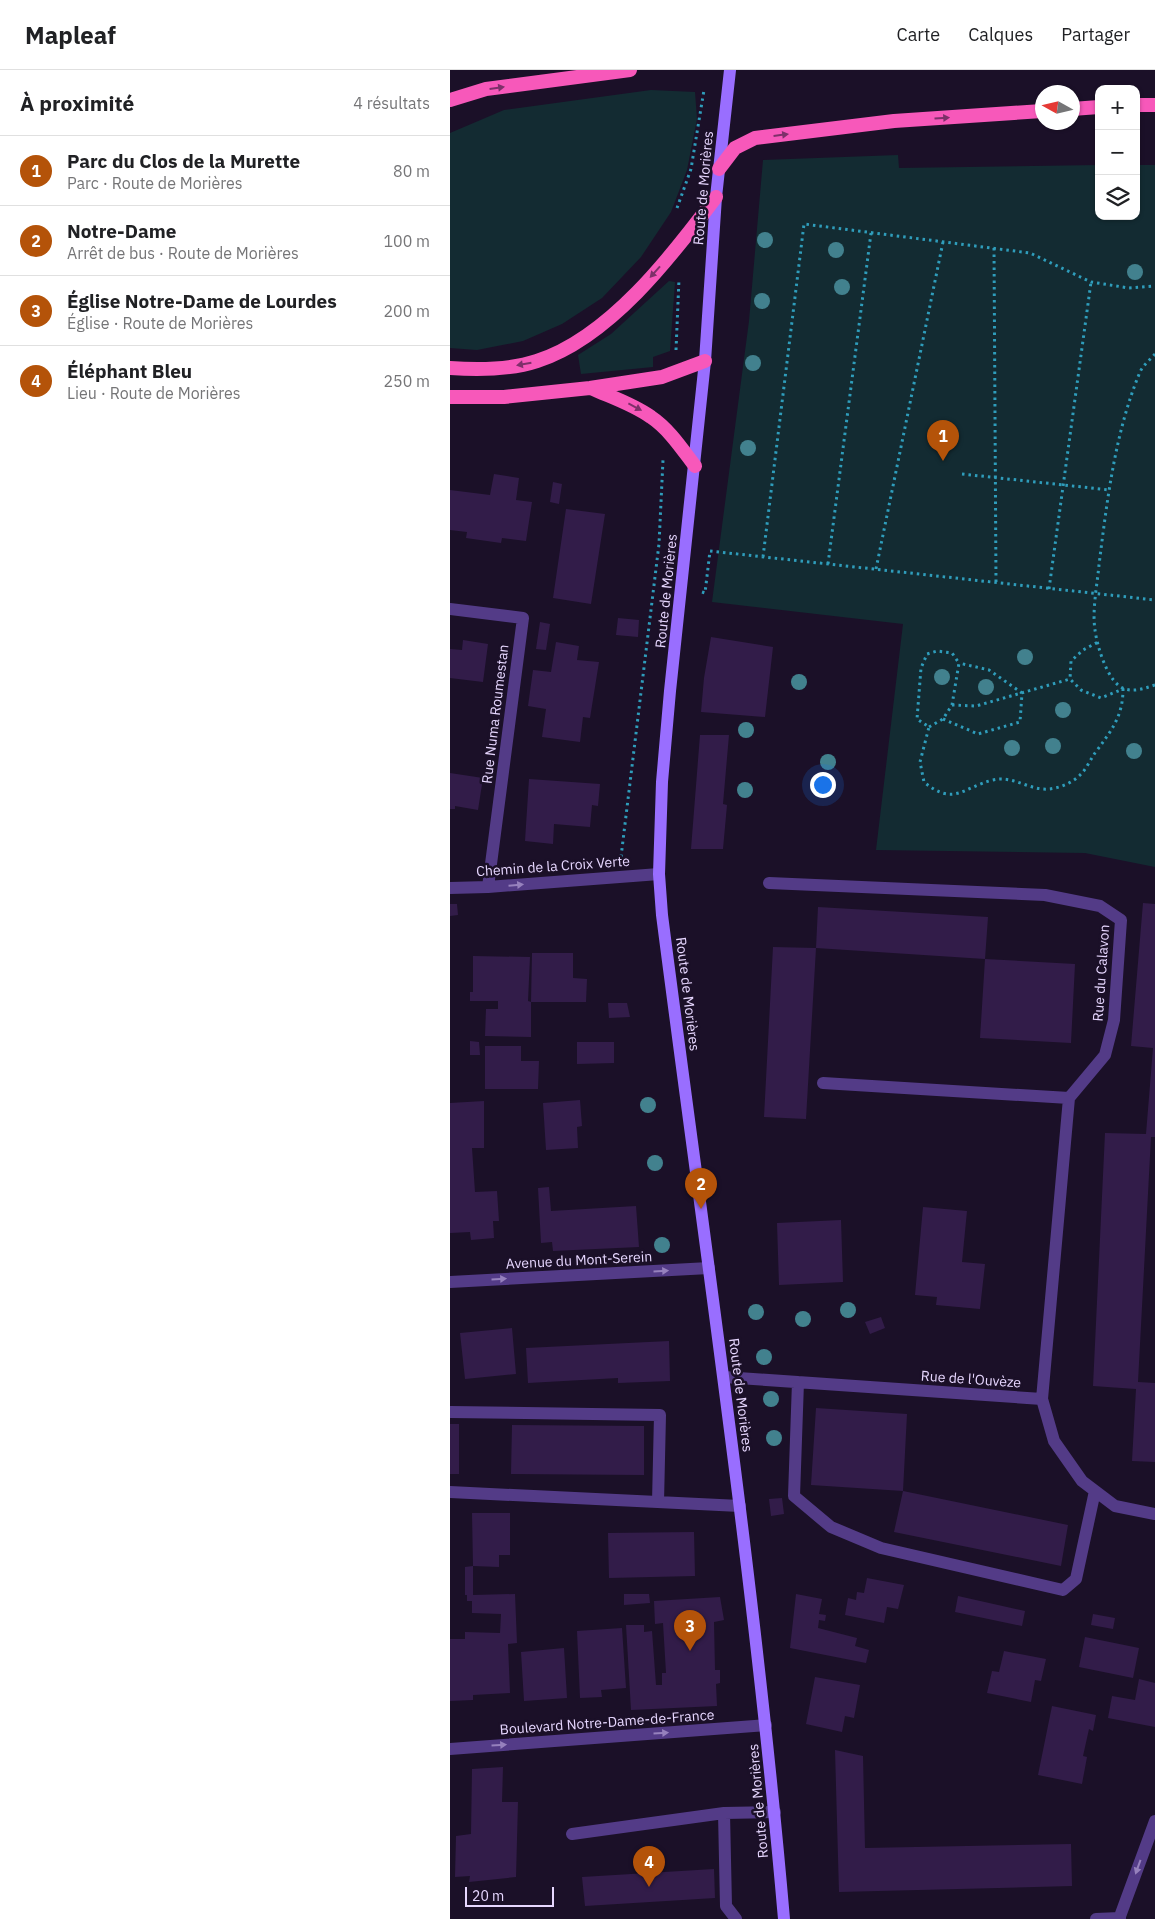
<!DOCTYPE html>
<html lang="fr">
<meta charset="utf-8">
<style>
:root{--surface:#fff;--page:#f6f6f6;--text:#202124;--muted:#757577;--line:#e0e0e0;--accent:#b45309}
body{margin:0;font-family:"IBM Plex Sans",sans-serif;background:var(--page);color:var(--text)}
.controls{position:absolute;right:15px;top:15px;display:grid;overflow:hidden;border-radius:10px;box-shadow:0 1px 4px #0004}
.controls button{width:45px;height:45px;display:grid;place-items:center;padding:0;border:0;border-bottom:1px solid var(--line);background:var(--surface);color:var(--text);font:25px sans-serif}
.compass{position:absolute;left:585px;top:15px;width:45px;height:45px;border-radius:50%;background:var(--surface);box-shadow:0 1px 4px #0004;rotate:278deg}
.scale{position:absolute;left:15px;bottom:12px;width:89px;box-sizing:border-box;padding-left:5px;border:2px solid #e7d7ff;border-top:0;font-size:14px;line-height:18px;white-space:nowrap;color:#e7d7ff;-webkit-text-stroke:4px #1b1028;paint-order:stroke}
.you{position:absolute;left:372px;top:714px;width:18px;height:18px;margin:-12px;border:4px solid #fff;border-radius:50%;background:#1a73e8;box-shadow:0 0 0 8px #1a73e833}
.badge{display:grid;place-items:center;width:32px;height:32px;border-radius:50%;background:var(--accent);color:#fff;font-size:16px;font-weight:700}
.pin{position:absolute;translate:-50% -41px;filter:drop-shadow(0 1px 2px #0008)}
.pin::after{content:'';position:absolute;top:26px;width:18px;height:15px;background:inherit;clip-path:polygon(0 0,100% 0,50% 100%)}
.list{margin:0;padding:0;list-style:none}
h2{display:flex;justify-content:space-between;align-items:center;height:65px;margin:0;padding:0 20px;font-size:21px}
h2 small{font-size:16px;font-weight:400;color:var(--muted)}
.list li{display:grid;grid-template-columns:32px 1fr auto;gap:15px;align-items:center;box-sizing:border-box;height:70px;padding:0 20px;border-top:1px solid var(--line)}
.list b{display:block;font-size:19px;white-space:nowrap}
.list p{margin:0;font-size:16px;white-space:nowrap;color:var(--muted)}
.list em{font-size:16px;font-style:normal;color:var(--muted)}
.icon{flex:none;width:28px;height:28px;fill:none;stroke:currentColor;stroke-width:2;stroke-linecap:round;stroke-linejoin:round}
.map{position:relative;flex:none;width:705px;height:1849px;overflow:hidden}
header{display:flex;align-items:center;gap:30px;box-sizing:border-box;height:70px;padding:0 25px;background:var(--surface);border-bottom:1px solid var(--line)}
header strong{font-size:24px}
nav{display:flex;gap:28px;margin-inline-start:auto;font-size:18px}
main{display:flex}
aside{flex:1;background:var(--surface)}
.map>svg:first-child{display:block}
.green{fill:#132b32}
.building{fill:#321c49}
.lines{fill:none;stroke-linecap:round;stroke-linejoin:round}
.path{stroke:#2f9dbb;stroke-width:3;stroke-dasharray:2.5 4;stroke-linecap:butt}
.service{stroke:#533b87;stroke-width:12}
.minor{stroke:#533b87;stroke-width:12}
.secondary{stroke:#996eff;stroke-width:12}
.trunk{stroke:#f758ba;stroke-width:14}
.tree{fill:#42818e}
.oneway{fill:#7e306a}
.oneway2{fill:#9681bd}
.labels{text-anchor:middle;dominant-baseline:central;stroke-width:5;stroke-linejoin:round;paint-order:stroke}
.street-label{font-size:14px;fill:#e7d7ff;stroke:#1b1028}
</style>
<header>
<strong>Mapleaf</strong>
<nav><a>Carte</a><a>Calques</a><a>Partager</a></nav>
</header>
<main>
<aside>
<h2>À proximité<small>4 résultats</small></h2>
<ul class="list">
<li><span class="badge">1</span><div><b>Parc du Clos de la Murette</b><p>Parc · Route de Morières</p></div><em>80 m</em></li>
<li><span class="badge">2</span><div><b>Notre-Dame</b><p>Arrêt de bus · Route de Morières</p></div><em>100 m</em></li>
<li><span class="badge">3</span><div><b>Église Notre-Dame de Lourdes</b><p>Église · Route de Morières</p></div><em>200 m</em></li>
<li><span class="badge">4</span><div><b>Éléphant Bleu</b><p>Lieu · Route de Morières</p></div><em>250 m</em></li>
</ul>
</aside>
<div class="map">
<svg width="705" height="1849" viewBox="0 0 705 1849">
<rect width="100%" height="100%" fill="#1b1028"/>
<!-- green -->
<path class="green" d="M201,20l44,2 2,27 -10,51 -16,42 -30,45 -39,41 -40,26 -39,17 -46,9 -27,-2v-215l54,-23z
M448,85l1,13 200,-3v51h37v-51h19v702l-70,-14 -209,-3 27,-226 -191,-22 37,-281 14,-161z
M219,211l6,1 -5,69 -17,6v10l-72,7 -3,-19 33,-21z"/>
<!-- building -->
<path class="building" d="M44,404l25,4 -3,22 16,2 -6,39 -24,-3 -1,5 -35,-5 1,-6 -17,-2v-40l40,5z
M103,412l9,2 -3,20 -9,-2z
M116,439l39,5 -14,90 -38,-6z
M168,548l21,2 -1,17 -22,-2z
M90,552l10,2 -4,26 -10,-1z
M261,567l62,10 -8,70 -64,-5 3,-34z
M13,570l25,4 -5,38 -33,-4v-29l12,1z
M106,572l23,4 -2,14 22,2 -9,56 -7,-1 -3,25 -38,-5 4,-28 -18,-3 5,-36 18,2z
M250,665h29l-6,69 4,1 -4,44h-32z
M0,703l33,5 -5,32 -23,-4v3h-5z
M79,709l71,5 -2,22 -6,-1 -2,22 -36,-3 -1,20 -28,-3z
M693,833l12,1v233h-4l-13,245 17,1v79l-23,-1 4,-72 -43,-3 12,-253 41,1 7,-86 -22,-2z
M0,834h7l1,11 -8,1z
M368,837l170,10 -3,42 -169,-11z
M323,877l43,1 -10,171 -42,-2z
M82,883h41v25l14,1 -1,23h-55v35l-46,-1 1,-27h12v-8h-28v-9h3v-36l57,1 -2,44 3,1z
M535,889l90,5 -4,79 -91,-5z
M158,933h19l3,14 -21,1z
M20,971l9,1 1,13h-10z
M127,972h37v21l-37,1z
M35,976h36v15h18l-1,28h-53z
M130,1030l2,26 -5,1 1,21 -32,2 -3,-47z
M34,1031v47h-12l3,44 22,-1 2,30h-6l1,17 -23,2 -1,-8 -20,1v-130z
M99,1117l2,24 85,-5 3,41 -86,4 -1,-9 -11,1 -3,-55z
M473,1137l44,4 -5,51 23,2 -5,45 -44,-4 1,-8 -22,-2z
M391,1150l2,62 -64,3 -2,-62z
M431,1247l4,11 -15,6 -5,-12z
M62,1258l4,46 -51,5 -5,-46z
M219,1271l1,40 -52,2v-5l-90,5 -2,-35z
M366,1338l91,6 -4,77 -92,-6z
M0,1354h9v50h-9z
M62,1355l132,1v49l-133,-1z
M453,1421l165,34 -7,41 -167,-34z
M332,1428l2,16 -13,2 -2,-17z
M22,1443h38v42h-11v12l-26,-1z
M244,1462l1,44 -86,2 -1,-45z
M23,1496v29l42,-1 2,49 -9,1 2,49 -37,2v5l-23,1v-62h15v-7l35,1 1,-19 -29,-1v-12h-5v-6h-2v-28z
M417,1508l37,7 -6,24 -11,-2 -3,16 -39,-8 3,-17 8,2 1,-8 7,1z
M174,1524h25l1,9 -26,2z
M346,1524l26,5 -3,15 7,1 -1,6 -6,-1 -1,8 39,10 -2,8 14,4 -3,13 -76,-15z
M508,1526l67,15 -3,15 -67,-14z
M270,1527l4,23 -10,2 1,48h5v13l-4,1 1,22 -86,4 -5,-85h18v7l8,-1 4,54h6v-12h4l-3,-50 -8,1 -1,-23z
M643,1544l22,4 -2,11 -22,-4z
M172,1558l4,60 -25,2 1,7 -22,1 -3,-67z
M635,1567l54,11 -6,30 -54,-11z
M114,1578l3,50 -43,3 -3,-49z
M554,1581l42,8 -5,22 -6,-1 -4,22 -44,-9 5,-22 7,1z
M365,1607l45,8 -6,33 -9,-2 -3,16 -36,-8z
M689,1609l16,4v44l-47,-9 4,-22 23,4z
M602,1636l44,9 -3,16 -4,-2 -6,27 4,1 -5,27 -44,-9z
M385,1680l28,6 2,92 206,-4 1,42 -233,6z
M53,1697l-1,35h16l-2,75 -47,5 1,-6 -15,1 1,-41 15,-2 1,-65z
M264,1799l1,29 -130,8 -3,-29z"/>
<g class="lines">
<!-- path -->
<path class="path" d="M227,138l14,-39 13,-79
M544,178l2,335
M226,280l3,-71
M705,284c-5,6 -12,11 -15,18 -25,60 -33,129 -41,193 -2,21 -7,45 -4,65 2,16 13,54 30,59 11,3 20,-1 30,-4
M512,404l148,16
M313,487l41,-333 226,29 61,29 38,6 26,-2
M378,494l43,-331
M426,499l67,-327
M599,519l42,-307
M252,522l3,1 5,-42 445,49
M502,635l24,1 94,-27
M493,649l35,15 42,-12 2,-29 -33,-23 -30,-7
M479,657l14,-8 9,-14 7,-42 -7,-10 -15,-2 -10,3 -6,14 -4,51 12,8 -9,35 4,20c30,25 39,5 69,-2 20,-5 37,11 56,9 11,-1 23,-6 31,-14 6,-5 10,-15 15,-22 16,-22 28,-36 28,-64l-22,9 -20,-8 -11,-11 1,-18 12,-11 15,-8
M171,787l38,-313 4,-84"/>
<!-- service -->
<path class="service" d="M0,1342l210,3 -2,87
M0,1422l290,14
M274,1743l2,93 10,13
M122,1764l152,-21 51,-1"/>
<!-- minor -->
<path class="minor" d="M0,539l73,9 -35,269
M319,813l276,12 55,11 21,14 -7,100 -9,35 -36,43 -27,301
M0,818l38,-1 171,-13
M373,1013l246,15
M0,1212l259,-14
M274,1307l318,22 12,42 28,40 33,25 40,8
M348,1312l-4,114 37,31 50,21 182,42 13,-11 19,-88
M0,1679l316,-24
M646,1849l24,-1
M669,1849l36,-98"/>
<!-- secondary -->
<path class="secondary" d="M280,0l-14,127 -11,164 -35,330 -8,91 -3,92 3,41c43,334 93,668 122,1004"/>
<!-- trunk -->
<path class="trunk" d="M0,30l36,-11 144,-19
M686,35h19
M622,39l27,-2
M269,99l16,-21 20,-10 139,-17 148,-10
M0,298c28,2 60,2 87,-7 72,-23 135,-105 179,-164
M141,318c20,9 42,16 60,29 18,12 31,32 44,49
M0,327h54l86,-9 72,-11 43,-16"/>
</g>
<!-- trees -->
<g class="tree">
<circle cx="315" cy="170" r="8"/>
<circle cx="386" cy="180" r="8"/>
<circle cx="685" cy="202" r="8"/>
<circle cx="392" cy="217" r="8"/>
<circle cx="312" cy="231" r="8"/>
<circle cx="303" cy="293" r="8"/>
<circle cx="298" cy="378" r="8"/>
<circle cx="575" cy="587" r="8"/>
<circle cx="492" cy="607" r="8"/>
<circle cx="349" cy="612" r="8"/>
<circle cx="536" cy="617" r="8"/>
<circle cx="613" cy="640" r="8"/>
<circle cx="296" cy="660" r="8"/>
<circle cx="603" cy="676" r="8"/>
<circle cx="562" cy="678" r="8"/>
<circle cx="684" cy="681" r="8"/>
<circle cx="378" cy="692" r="8"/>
<circle cx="295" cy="720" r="8"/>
<circle cx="198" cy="1035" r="8"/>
<circle cx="205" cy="1093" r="8"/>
<circle cx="212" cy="1175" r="8"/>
<circle cx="398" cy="1240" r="8"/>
<circle cx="306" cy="1242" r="8"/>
<circle cx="353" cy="1249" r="8"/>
<circle cx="314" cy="1287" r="8"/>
<circle cx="321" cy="1329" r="8"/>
<circle cx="324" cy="1368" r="8"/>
</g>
<!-- one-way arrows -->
<defs><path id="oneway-solid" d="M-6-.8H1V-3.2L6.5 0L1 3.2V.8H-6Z" transform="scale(1.25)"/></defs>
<g class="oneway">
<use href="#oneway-solid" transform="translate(47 18) rotate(-8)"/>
<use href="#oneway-solid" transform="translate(492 48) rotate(-4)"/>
<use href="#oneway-solid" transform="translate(331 65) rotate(-7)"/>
<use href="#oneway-solid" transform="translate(205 202) rotate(132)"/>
<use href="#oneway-solid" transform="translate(74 294) rotate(170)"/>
<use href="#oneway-solid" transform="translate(185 337) rotate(28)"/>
</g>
<g class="oneway2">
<use href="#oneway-solid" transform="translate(66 815) rotate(-5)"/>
<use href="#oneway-solid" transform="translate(211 1201) rotate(-3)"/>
<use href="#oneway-solid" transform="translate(49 1209) rotate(-3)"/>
<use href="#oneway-solid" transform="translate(211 1663) rotate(-4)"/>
<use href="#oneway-solid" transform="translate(49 1675) rotate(-4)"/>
<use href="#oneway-solid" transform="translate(688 1797) rotate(110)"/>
</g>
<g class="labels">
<!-- street labels -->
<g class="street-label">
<text transform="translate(253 118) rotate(-85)">Route de Morières</text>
<text transform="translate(216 521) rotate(-84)">Route de Morières</text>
<text transform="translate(45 644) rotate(-83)">Rue Numa Roumestan</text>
<text transform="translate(103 796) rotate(-4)">Chemin de la Croix Verte</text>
<text transform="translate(651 903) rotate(-86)">Rue du Calavon</text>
<text transform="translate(238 924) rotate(83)">Route de Morières</text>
<text transform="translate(129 1190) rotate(-3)">Avenue du Mont-Serein</text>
<text transform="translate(521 1309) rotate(4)">Rue de l'Ouvèze</text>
<text transform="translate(291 1325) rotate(83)">Route de Morières</text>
<text transform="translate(157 1652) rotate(-4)">Boulevard Notre-Dame-de-France</text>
<text transform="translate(308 1731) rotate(-95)">Route de Morières</text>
</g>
</g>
</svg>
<div class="controls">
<button>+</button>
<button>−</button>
<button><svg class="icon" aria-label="layers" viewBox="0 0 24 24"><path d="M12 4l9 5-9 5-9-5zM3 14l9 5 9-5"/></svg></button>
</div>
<svg class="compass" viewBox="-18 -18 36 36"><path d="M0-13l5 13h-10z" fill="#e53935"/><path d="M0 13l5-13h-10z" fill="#757577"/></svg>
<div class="scale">20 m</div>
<div class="you"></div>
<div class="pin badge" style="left:493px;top:391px">1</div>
<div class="pin badge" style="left:251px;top:1139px">2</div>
<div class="pin badge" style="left:240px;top:1581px">3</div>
<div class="pin badge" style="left:199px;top:1817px">4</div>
</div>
</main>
